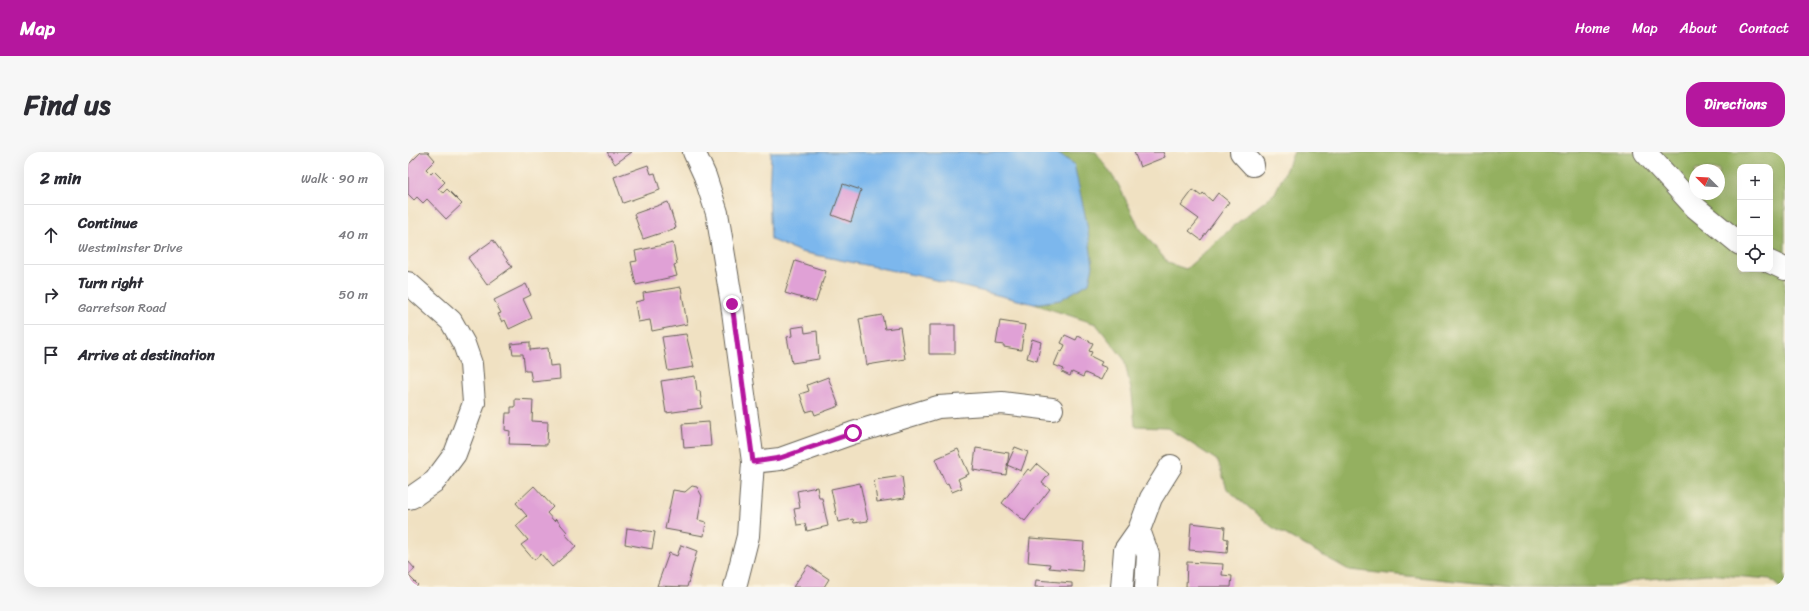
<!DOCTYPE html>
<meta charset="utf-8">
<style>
:root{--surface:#fff;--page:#f7f7f7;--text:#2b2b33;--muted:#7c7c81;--line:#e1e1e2;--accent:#b5179e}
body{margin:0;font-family:Sriracha,sans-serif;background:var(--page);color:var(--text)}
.controls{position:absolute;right:12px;top:12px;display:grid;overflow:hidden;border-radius:8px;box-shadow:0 4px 16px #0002}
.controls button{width:36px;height:36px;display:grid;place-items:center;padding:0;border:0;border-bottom:1px solid var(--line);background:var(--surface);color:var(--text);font:20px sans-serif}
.compass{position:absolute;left:1281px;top:12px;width:36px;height:36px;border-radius:50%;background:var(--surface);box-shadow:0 4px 16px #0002;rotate:294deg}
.stop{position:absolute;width:12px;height:12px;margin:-9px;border:3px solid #b5179e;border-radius:50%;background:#fff}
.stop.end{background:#b5179e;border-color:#fff;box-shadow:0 1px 4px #0008}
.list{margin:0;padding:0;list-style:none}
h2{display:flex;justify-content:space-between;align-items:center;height:52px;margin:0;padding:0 16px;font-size:17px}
h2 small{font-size:13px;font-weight:400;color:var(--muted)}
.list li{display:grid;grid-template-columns:26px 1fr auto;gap:12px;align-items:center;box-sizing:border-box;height:60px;padding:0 16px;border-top:1px solid var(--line)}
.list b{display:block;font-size:15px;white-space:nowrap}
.list p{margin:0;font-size:13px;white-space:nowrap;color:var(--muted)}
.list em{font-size:13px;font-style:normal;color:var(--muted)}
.icon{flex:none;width:22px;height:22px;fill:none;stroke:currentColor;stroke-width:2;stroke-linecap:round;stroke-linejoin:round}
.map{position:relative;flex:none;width:1377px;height:435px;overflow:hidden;border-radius:16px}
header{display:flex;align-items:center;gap:24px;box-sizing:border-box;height:56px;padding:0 20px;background:var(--accent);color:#fff}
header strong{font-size:19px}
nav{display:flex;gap:22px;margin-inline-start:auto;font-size:14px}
.intro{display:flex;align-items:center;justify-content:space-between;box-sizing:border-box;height:96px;padding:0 24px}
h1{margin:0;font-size:28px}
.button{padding:10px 18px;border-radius:16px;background:var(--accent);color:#fff;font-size:14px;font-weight:700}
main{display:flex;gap:24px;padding:0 24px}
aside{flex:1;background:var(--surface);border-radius:16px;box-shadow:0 4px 16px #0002}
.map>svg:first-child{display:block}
.forest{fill:#94b061;stroke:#58663e;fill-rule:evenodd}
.water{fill:#7bb7ed;stroke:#4c6a84}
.building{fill:#e0a1d6}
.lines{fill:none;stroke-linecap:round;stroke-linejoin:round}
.street-casing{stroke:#666156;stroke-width:24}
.street{stroke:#fff;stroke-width:22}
.route{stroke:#b5179e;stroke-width:5}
</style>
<header>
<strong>Map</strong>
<nav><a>Home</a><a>Map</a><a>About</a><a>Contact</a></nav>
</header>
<div class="intro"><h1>Find us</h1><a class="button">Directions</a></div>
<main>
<aside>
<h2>2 min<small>Walk · 90 m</small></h2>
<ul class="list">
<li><svg class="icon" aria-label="ahead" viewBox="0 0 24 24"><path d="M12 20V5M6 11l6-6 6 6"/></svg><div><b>Continue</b><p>Westminster Drive</p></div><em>40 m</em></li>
<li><svg class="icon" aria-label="right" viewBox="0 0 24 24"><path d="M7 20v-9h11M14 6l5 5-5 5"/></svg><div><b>Turn right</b><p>Garretson Road</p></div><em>50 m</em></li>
<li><svg class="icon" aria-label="arrive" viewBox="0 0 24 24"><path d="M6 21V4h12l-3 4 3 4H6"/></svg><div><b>Arrive at destination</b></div></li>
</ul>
</aside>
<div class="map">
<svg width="1377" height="435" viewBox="0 0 1377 435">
<rect width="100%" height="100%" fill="#fcf5e5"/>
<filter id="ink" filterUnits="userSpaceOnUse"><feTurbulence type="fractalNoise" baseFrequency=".025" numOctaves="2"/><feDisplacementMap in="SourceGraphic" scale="8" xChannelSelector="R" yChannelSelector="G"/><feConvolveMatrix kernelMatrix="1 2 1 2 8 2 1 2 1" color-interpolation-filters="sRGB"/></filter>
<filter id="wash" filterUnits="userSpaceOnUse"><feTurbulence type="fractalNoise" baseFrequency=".012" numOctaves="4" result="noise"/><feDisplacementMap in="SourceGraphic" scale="16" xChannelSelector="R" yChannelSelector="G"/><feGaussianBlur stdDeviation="0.9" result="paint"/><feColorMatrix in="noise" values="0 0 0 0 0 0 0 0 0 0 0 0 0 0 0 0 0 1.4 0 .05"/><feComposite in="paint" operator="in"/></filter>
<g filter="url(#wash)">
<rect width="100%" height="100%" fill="#f0e1c2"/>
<!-- forest -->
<path class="forest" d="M647,0h41l22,32 21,43 29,36 18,6 51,-46 38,-30 19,-41h491v435h-6l-9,-8 -63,-5 -69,6 -28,7h-94l-167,-17 -77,-43 -45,-38 -9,-28 -52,-34 -31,-1 -3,-32 -8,-35 -28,-35 -62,-20 26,-4 14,-136zM1332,15h30v102h-30zM1287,18h24v24h-24z"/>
<!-- water -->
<path class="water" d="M363,0h284l19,12 13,60 6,42 -4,17 -29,17 -26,4 -115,-28 -118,-24 -30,-12 -2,-46z"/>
<g id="blocks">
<!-- building -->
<path class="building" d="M13,0h7l7,8 -9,9 5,5 3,-3 11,11 -7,7 5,4 4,-4 15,15 -16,15 -19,-20 -4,4 -6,-6 -3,3 -6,-6v-29z
M199,0h25l-17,12z
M726,0h29l2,5 -25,10z
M240,13l3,9 4,-1 5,17 -37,13 -9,-26z
M435,32l18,6 -10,32 -19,-7z
M785,38l8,6 2,-3 9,8 6,-8 11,9 -28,38 -12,-9 10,-12 -18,-13z
M260,50l8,26 -33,11 -9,-25z
M85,88l19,27 -25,18 -19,-27z
M265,91l4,21 -3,1 3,11 -41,9 -5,-23 6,-1 -2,-10z
M387,109l31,10 -10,31 -31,-9z
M118,132l5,11 -8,4 9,19 -23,11 -4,-9 -3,2 -4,-8 3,-1 -7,-13z
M273,135l6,37 -35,7 -2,-11 -12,2 -3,-20 9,-2 -1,-7z
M474,163l3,14 15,-2 5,32 -38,6 -8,-46z
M592,169l25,4 -4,25 -17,-3v-2l-8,-1z
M521,173h26v29h-26z
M396,174l1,7 12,-2 2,28 -27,4 -5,-26 5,-1 -1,-8z
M278,182l8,33 -26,4 -6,-34z
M657,183l11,5 2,-4 15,7 -4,8 3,1 -2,4 12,6 -2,3 7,3 -6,12 -16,-7 -2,4 -11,-5 -2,4 -8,-4 2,-3 -10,-4 6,-14 2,1 3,-7 -4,-2z
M624,187l9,3 -4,19 -10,-3z
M122,190v8l18,-2 2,18 9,-1 1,14 -28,3 -2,-11h-5l-2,-17h-10l-2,-10z
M287,224l2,15h3l2,17 -36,5 -5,-32z
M420,225l11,29 -24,9 -2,-5 -7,2 -6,-18 9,-3 -2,-6z
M107,247l18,1 -1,21 16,1 -1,23 -38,-1 1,-13 -5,-1 1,-17h5v-6h4z
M301,270l2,24 -27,2 -2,-24z
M607,295l13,5 -7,19 -14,-6z
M568,296l33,5 -3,22 -33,-5z
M550,297l11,25 -11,5 4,9 -10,4 -4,-9 -2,1 -11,-25z
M629,312l12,10 -7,9 8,6 -25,32 -23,-18 26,-34 3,2z
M494,324l3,22 -28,4 -3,-22z
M452,331l8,38 -14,2 -1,-4 -15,3 -7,-33z
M126,334l19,21 -6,6 7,8 2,-2 11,13 -2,2 11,12 -24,21 -11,-13 -7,6 -13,-15 7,-5 -12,-14 11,-10 -11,-13z
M284,334l5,1 5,9 -4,24 8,2 -2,14 -39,-7 8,-39 12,2z
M409,335l2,11h3l6,28 -21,5 -2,-7 -8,1 -3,-16 6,-1 -3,-17z
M783,371l34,4 -1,11 4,1 -1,14 -38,-3z
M219,376l28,4 -3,17 -27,-5z
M622,386l54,4 -2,29 -33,-3 1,-4 -22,-2z
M273,393l16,6 -10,36 -30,-1 12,-33 8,3z
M0,409l7,8 -7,6 10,10 -2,2h-8z
M779,410l36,2 -1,11 10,1 -1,11h-45z
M400,413l21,14 -5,8h-31z
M628,428l36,3v4h-37z"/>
</g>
</g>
<g filter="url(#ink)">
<use href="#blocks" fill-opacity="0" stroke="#666156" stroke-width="1"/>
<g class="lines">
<!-- street casing -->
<g class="street-casing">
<path id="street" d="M286,0l11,24 12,37 15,91 21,158 -5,74 -13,51
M833,0l12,13
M1237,0l51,56 44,36
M1362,110l15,7
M0,131l43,38 13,23 7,20 3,39 -19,51 -20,27 -23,16 -4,1
M345,310l27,-3 73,-26 85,-26 64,-4 50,6
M731,378l9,25 -2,32
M714,435l3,-37 14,-20 12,-32 20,-32"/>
</g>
<!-- street -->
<use href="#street" class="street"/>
</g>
</g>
<g class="lines" filter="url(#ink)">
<!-- route -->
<path class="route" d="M324,152l21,158 27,-4 73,-25"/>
</g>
</svg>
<div class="controls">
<button>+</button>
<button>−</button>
<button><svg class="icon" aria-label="locate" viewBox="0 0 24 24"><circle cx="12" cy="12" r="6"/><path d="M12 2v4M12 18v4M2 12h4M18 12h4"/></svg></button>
</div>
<svg class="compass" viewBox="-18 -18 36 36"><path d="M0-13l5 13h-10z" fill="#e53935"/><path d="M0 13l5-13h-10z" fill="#7c7c81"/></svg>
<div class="stop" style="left:445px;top:281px"></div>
<div class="stop end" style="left:324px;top:152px"></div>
</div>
</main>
